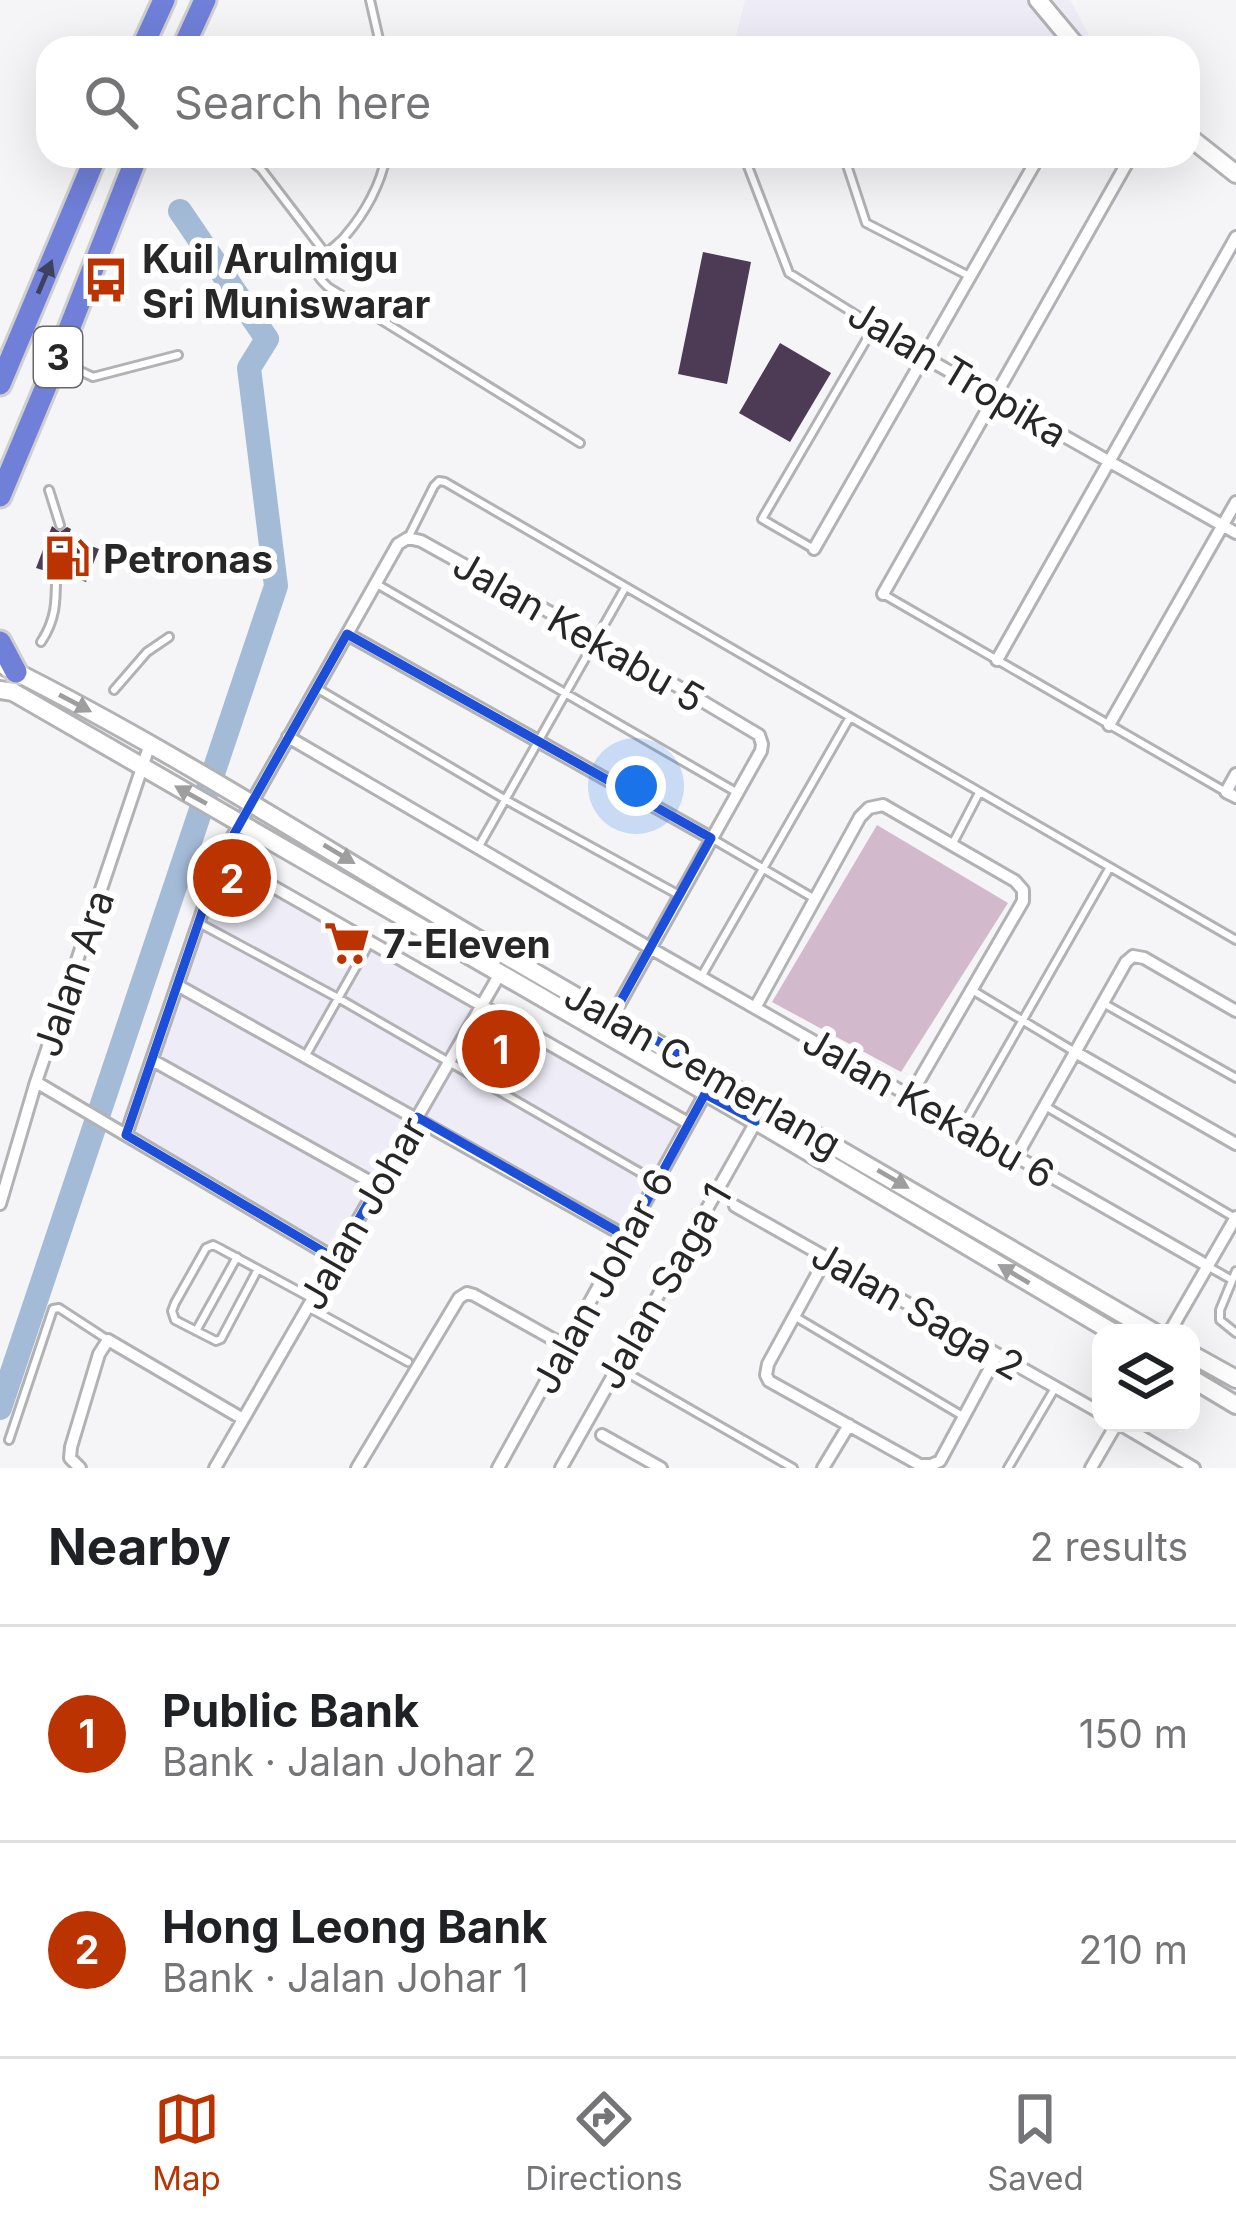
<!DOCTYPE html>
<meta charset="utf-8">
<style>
:root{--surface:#fff;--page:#f2f2f2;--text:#202124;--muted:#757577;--line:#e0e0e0;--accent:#b30}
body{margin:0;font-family:Inter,sans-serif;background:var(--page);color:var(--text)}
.controls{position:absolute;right:36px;bottom:36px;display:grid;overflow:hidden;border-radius:24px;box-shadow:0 12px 48px #0002}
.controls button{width:108px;height:108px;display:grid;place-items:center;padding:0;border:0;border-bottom:3px solid var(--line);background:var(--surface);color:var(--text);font:60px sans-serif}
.you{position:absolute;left:636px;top:786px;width:42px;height:42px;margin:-30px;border:9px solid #fff;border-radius:50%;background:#1a73e8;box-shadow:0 0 0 18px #1a73e833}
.badge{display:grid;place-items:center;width:78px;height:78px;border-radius:50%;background:var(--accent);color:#fff;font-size:39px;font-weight:700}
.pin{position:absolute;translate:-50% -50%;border:6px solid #fff;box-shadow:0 3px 12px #0006}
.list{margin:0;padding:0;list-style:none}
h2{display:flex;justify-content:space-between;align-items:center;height:156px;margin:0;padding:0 48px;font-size:51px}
h2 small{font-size:39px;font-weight:400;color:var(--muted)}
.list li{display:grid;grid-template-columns:78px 1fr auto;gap:36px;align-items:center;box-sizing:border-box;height:216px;padding:0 48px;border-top:3px solid var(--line)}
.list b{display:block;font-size:45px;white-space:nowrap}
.list p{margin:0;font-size:39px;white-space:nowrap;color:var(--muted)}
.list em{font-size:39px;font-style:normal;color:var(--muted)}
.icon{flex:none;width:66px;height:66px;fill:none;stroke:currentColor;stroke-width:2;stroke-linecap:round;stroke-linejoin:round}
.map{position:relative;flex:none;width:1236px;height:1468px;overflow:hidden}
.search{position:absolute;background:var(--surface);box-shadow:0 12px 48px #0002;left:36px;right:36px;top:36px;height:132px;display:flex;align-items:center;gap:30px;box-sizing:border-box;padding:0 42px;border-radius:36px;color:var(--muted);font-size:45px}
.sheet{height:588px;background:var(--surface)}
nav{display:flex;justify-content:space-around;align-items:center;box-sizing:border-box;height:168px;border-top:3px solid var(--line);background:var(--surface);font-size:33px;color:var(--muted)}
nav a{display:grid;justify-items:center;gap:6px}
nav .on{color:var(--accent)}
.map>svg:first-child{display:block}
.built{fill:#eeecf7}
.green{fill:#d2bacc}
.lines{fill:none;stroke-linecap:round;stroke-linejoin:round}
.river{stroke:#a4bbd8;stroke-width:24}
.building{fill:#4d3b55}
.lane-casing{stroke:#b2b2b5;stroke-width:12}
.street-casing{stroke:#b2b2b5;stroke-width:16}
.secondary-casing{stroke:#b2b2b5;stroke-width:22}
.highway-casing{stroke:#cfcfd0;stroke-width:27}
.lane{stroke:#fff;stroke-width:6}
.street{stroke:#fff;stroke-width:10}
.secondary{stroke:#fff;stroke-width:16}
.highway{stroke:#707fd8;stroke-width:21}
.oneway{fill:#3d415d}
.oneway2{fill:#9e9e9e}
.marked{fill:none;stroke:#1d4ed8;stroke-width:9;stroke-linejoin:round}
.labels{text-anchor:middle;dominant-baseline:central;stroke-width:12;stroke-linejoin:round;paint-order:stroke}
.shield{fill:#fff;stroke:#686868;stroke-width:3}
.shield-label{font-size:36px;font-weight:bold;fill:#272728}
.poi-label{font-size:39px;font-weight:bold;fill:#272728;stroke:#fff;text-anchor:start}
.street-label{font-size:39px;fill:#272728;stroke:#fff}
</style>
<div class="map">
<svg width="1236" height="1468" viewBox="0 0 1236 1468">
<rect width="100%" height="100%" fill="#f5f5f8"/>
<!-- built -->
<path class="built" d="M745,0h325l19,35 -48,13h-308z
M224,864l458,261 -57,105 -210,-119 -82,142 -201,-120z"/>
<!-- green -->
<path class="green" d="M877,825l131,78 -107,169 -129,-70z"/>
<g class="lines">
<!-- river -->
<path class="river" d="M0,1408l276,-822 -27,-218 18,-29 -87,-128"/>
</g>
<!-- building -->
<path class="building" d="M703,252l48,10 -24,122 -49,-10z
M780,343l51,30 -41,69 -51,-29z
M52,526l8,6 7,-5 4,2 -3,8 31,12 -13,33 -22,-8 -5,-10 -8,1 -2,7 -13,-4z"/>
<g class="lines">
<!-- lane casing -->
<g class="lane-casing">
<path id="lane" d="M370,0l11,48
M245,156l16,13 65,85
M386,156c-5,28 -21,57 -40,79 -7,10 -22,17 -28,28 -5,11 3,17 10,24l252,156
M744,156l45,117 135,84
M844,156l22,67 105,54
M61,362l32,15 85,-22
M49,490l11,35
M408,538l26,-52 5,-5 6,1 405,235
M814,549l-52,-30 113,-194
M375,583l361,209
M883,594l343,198
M41,642c16,-24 15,-43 15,-71
M318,689l188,111 173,95
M114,690l33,-38 22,-15
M711,838l104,61
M953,843l26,-50
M479,846l146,-258
M199,923l139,75 317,183
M701,977l149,-260 386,223
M972,990l103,62
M1103,1003l133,75
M306,1055l64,-113
M1045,1106l190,112
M963,1125l147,-258
M1209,1267l23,13
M258,1269l-37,70 -5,2 -41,-21 -3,-9 3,-8 31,-55 7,-3 6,3 94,51
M1236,1271l-16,39v10l16,13
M308,1307l100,55
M794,1316l167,99
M196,1331l41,-74
M629,1374l164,94
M9,1440l44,-131 6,-1 49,32
M1008,1468l47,-80"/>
</g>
<!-- street casing -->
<g class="street-casing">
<path id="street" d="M924,357l312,176
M814,549l225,-393
M883,594l248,-438
M347,634l364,204
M997,660l239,-423
M1109,725l127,-223
M288,737l362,211 558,318
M1236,774l-10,18 10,5
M221,857l467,266
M177,985l450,252
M755,1008l105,-191 9,-9 14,-3 132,76 8,9v11l-113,195
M1075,1052l161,92
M152,1060l226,126
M36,1082l300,177
M126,1135l95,-278 177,-313 10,-6 13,3 177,98 161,96 3,9 -1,7 -148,264
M1016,1157l110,-195 7,-6 11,2 92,53
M0,1204l36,-122 114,-338
M735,1206l366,207
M826,1258l-58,106 -2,11 3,6 151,84h11l9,-4 57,-106
M1169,1333l67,-116
M1118,1423l76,45
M602,1435l59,33
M80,1468l-10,-10 1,-11 28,-93 9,-14 135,79
M215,1468l286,-496
M357,1468l102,-170 8,-5 7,2 93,52
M498,1468l207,-374
M561,1468l205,-364
M823,1468l26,-43
M1091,1468l26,-45"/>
</g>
<!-- secondary casing -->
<g class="secondary-casing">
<path id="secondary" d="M1038,0l40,48
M1188,136l48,38
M6,667c174,87 336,194 504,291 216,124 431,249 645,375
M0,690l13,2 743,429 358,212
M1191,1354l45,25
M1191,1378l45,27"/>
</g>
<!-- highway casing -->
<g class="highway-casing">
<path id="highway" d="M142,48l22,-48
M183,48l22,-48
M0,384l96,-228
M0,496l57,-136 80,-204
M0,642l16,30"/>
</g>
<!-- lane -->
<use href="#lane" class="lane"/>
<!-- street -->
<use href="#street" class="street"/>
<!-- secondary -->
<use href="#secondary" class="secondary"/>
<!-- highway -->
<use href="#highway" class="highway"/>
</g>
<!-- one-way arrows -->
<defs><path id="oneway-solid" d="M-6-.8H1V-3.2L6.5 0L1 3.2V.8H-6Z" transform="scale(3)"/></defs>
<use class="oneway" href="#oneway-solid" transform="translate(45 277) rotate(-67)"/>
<g class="oneway2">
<use href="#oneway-solid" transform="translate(75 703) rotate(28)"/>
<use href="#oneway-solid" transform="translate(191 795) rotate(-151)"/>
<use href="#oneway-solid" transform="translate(339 854) rotate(31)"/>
<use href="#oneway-solid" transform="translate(893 1179) rotate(30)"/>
<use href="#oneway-solid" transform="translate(1014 1274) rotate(-149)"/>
</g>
<!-- marked area -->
<path class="marked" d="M347,634l364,204 -98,177 153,89 -10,17 -51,-27 -78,143 -210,-120 -81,142 -210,-124 95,-278z"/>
<!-- icons -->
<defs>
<g id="bus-bare" transform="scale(3.6)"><path d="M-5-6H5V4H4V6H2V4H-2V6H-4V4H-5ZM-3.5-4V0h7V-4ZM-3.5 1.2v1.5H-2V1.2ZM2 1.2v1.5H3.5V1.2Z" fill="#b30" stroke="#fff" stroke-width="2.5" paint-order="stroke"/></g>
<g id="fuel-bare" transform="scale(3.6)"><path d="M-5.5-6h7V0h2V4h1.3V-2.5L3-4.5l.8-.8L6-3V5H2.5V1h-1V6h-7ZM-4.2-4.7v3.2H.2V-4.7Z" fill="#b30" stroke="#fff" stroke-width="2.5" paint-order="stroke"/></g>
<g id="supermarket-bare" transform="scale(3.6)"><path d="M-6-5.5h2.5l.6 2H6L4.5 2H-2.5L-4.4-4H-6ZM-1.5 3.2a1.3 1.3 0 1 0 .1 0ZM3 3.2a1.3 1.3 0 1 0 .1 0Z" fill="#b30" stroke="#fff" stroke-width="2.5" paint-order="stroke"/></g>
</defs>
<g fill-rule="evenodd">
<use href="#bus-bare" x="106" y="280"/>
<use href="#fuel-bare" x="67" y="558"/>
<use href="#supermarket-bare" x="347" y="943"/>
</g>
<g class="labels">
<!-- shield labels -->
<rect class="shield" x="34" y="327" width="48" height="60" rx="9"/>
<g class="shield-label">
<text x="58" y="357">3</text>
</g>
<!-- poi labels -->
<g class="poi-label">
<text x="142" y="258">Kuil Arulmigu<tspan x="142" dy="45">Sri Muniswarar</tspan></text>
<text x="103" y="558">Petronas</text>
<text x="383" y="943">7-Eleven</text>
</g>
<!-- street labels -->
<g class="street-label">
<text transform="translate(958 373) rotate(31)">Jalan Tropika</text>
<text transform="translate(579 631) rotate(30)">Jalan Kekabu 5</text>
<text transform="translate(73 973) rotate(-71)">Jalan Ara</text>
<text transform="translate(703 1069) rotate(30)">Jalan Cemerlang</text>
<text transform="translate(929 1107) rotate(30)">Jalan Kekabu 6</text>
<text transform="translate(362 1213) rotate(-60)">Jalan Johar</text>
<text transform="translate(602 1281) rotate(-61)">Jalan Johar 6</text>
<text transform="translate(663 1286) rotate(-60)">Jalan Saga 1</text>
<text transform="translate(918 1310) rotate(30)">Jalan Saga 2</text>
</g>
</g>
</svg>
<div class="controls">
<button><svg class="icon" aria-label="layers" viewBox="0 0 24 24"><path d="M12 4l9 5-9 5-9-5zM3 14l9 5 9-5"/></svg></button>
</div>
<div class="you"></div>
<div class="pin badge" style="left:501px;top:1049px">1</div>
<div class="pin badge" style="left:232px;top:878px">2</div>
<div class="search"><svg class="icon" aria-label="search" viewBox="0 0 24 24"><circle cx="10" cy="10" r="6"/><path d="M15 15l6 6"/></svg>Search here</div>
</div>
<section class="sheet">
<h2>Nearby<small>2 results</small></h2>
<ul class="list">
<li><span class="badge">1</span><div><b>Public Bank</b><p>Bank · Jalan Johar 2</p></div><em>150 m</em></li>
<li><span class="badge">2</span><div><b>Hong Leong Bank</b><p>Bank · Jalan Johar 1</p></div><em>210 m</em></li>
</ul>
</section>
<nav>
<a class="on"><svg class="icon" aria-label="map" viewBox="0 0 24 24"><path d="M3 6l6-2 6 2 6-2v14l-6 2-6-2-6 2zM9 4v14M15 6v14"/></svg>Map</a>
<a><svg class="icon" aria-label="directions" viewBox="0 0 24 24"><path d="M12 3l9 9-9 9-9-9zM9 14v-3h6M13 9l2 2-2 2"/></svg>Directions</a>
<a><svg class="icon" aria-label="saved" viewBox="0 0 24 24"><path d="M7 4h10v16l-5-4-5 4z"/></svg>Saved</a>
</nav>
